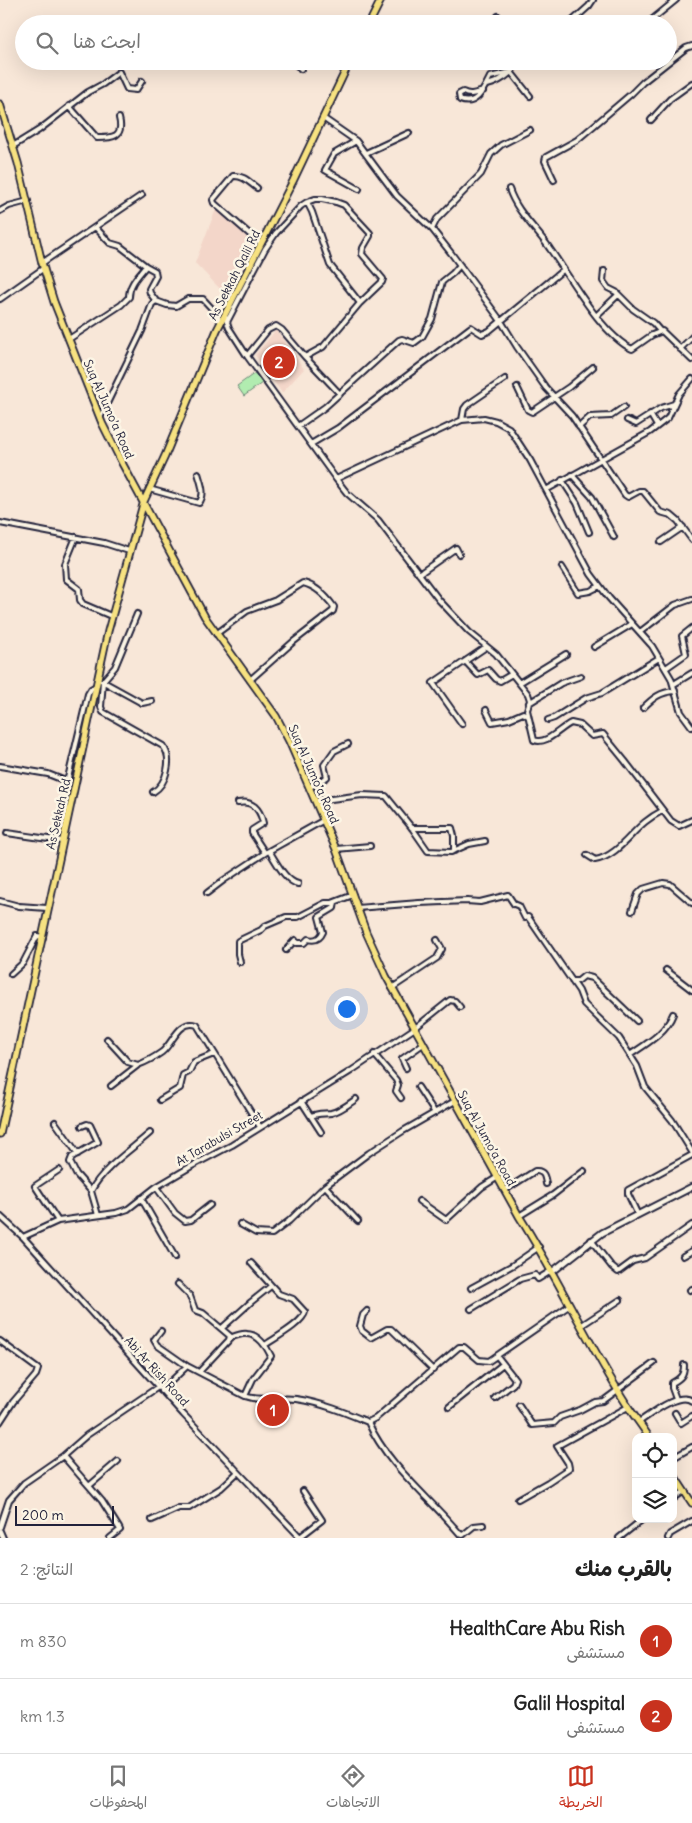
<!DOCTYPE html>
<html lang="ar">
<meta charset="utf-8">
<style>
:root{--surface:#fff;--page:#f6f6f6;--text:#222;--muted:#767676;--line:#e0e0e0;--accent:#c8321e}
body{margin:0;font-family:Delius,"Playpen Sans Arabic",sans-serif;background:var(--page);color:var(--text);direction:rtl}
.controls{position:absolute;right:15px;bottom:15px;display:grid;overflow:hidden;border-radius:10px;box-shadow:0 5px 20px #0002}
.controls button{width:45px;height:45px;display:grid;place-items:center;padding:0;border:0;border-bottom:1px solid var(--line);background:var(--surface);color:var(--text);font:25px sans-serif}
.scale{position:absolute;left:15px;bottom:12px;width:99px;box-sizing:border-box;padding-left:5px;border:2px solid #22223b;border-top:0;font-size:14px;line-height:18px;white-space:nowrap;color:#22223b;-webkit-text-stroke:4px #fcf5e5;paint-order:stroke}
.you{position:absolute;left:346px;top:1008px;width:18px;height:18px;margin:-12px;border:4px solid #fff;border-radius:50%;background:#1a73e8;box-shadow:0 0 0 8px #1a73e833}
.badge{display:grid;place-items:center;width:32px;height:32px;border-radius:50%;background:var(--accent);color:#fff;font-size:16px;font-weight:700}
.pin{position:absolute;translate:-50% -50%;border:2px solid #fff;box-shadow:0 1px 5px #0006}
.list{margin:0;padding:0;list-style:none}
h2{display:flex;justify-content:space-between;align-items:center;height:65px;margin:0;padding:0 20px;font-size:21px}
h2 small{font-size:16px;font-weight:400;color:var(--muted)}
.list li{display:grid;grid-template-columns:32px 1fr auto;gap:15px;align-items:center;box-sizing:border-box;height:75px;padding:0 20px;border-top:1px solid var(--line)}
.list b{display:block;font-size:19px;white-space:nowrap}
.list p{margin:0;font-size:16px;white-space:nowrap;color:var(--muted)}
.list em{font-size:16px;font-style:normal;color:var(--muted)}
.icon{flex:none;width:28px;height:28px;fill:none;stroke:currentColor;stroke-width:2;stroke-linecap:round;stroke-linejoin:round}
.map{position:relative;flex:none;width:692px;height:1538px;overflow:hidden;direction:ltr}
.search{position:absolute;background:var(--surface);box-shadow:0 5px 20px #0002;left:15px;right:15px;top:15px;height:55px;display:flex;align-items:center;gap:12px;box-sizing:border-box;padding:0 18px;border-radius:28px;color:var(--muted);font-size:19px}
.sheet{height:215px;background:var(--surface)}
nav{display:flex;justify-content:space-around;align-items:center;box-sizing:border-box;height:70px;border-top:1px solid var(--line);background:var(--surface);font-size:14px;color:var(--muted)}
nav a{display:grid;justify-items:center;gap:2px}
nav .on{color:var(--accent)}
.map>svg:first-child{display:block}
.built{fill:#f3d6c9}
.green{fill:#b1ecb0;stroke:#6a8776}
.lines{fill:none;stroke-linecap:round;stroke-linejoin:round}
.minor-casing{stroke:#22223b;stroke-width:8}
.secondary-casing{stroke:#22223b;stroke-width:9}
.primary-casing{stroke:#22223b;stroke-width:9}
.minor{stroke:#fcf5e5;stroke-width:4}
.secondary{stroke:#fcf5e5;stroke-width:5}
.primary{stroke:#f7e281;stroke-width:5.5}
.labels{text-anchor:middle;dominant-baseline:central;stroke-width:5;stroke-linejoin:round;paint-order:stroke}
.street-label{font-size:12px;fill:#22223b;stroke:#fcf5e5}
</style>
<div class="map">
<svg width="692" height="1538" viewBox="0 0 692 1538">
<rect width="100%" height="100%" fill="#f8e7d8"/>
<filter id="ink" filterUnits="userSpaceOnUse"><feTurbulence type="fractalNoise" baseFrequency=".02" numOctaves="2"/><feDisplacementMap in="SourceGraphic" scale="10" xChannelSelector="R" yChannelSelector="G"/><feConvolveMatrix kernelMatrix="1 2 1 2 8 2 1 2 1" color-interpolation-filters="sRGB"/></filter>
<g filter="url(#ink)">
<!-- built -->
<path class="built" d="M216,209l37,33 -26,54 -32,-33z
M276,330l28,39 -22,24 -27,-38z
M271,1400h8l15,1 -2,5 -15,12 -11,-12z"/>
<!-- green -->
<path class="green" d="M255,373l7,10 -18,13 -7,-10z"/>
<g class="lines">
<!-- minor casing -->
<g class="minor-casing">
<path id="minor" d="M498,16l5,8
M649,22l27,-22
M569,24l20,-18 4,-6
M292,61l9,8
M335,61l11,7
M486,85c8,-1 19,-7 25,-13l19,24
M483,91c-7,2 -13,5 -20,1l-4,2 1,6c16,7 24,-11 30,-23l21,-5 8,-11
M69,106l28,32c16,0 27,-1 22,-20
M323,118l33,23 41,55 35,33 19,24 50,68 16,26 29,41 26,28 53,79 3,2 11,-6h4l17,21 11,3 7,6 14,19
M651,120l19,-21 22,-16
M356,141l-22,13 -9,16 34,19
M13,146l26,-16 49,-38 15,-8 16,-12 8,17 9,1 6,-9
M366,153l43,-20
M554,180l-9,-19 1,-4 31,-17 54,-46 12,-12 43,-34 6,-2
M257,188c-8,-6 -14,-13 -24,-12l-20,24 1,3 47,41
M509,189c8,24 28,40 41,60 20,28 51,85 82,100l20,-14 10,-4 30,29
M307,202l5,10 18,53 30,38
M0,211l9,-5 19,-5
M96,228l14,15 10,3 26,20 9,5 1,5 -7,13 1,4 6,8 -4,3 -10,27 -42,87
M432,229l5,-10 44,-45 10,-20 10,-9 29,-15
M42,263l100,-68
M604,271l-1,10 5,7 8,4 17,17 20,14 7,8
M0,299l44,-31
M156,301l11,4 9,1 12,-7h15l13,14 5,10
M225,316l4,12 18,28 89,123 126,-59 22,-2 12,3 13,7 21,32 61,114 18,24 43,48 19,32 10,34 11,15
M596,316l22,-21
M227,322l38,-73 11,-16 25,-27 6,-4 8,-3h7l14,3 8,3 26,28v3l-7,12 -1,6 21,25 -1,3 -22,21 -37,44 -18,10 -23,-27 -6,-4 -8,4 -21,26
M69,339l52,-34 8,-8c0,-13 9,-21 17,-31
M680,349l12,-12
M305,357l35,37
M517,387l11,23 4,2 37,-25 24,-20
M650,414l7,12
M462,420l2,-11 3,-4 38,-26
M627,420l9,4 25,-16 13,-4
M298,426l27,-19 74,-67 3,-1 12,4 8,-6 10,-18 10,-37 11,-9 7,-8
M579,427l11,-10 21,-1 13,-9
M311,444l27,-16 133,-101 11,7 7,-3 74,-61
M572,475l20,22 22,40
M336,479l11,14 31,27 61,80 30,32 27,22 32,40 2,6 -3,10 7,30c13,5 26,-12 37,-17l9,2 12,11 11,-2 22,27 46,60 8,5 13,-6
M562,480l15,23 12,29
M149,489l50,14c7,-9 2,-19 -1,-30
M546,490l104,-58 18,-14 11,-24 13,-15
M0,523l104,20 25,8
M76,537l-11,27 1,15 13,10 1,11 3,4 28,12
M661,542l22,-15
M562,567l16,26 12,-2 10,-5
M419,574l37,-26 3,6
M137,614l-22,53 -12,14 -2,26 2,5 60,34c10,12 4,38 -10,46
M640,632l35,-27 17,-6
M216,634l31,-23 29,-11 27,-17c13,3 23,13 31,24l-1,4 -40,31 -43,38
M594,647l38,-23
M465,661l13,14 10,-5 8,9 4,2 12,-7
M666,668l20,-14 -4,-18 10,-8
M102,681l40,22 10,-2
M519,683l47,-29
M674,684l18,-11
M529,703l32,-20 20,-7
M643,708c10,-10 17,-16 32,-17
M486,710l6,12 17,-3 14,-6 5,3
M548,720l6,-2 32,-20 16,-5 57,-35
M462,724l-29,-41 53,-36
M0,766l48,8 15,6 5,-2 20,-84 3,-5 5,-3
M310,787l17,-10 -3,-12 10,-14 14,-7
M316,801l46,-6 24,1 26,32 16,23 23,1 18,-8 16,-3
M238,803c14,-3 22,6 25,20l-11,7v3l13,20
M412,828h40l2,8v15
M7,833l55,8
M336,849l34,-3
M269,851c7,10 16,30 29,33
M587,855l8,5c21,-3 35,-26 50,-38 5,-4 11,-8 17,-11
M207,893l17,-13 41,-27 59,-33
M0,901l19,5 28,2
M357,908l62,-5 48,-2 13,1 28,-7 6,9 5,2 6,12 3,-1 51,74 5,13 35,34 18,28 8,21 27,33 20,32
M632,911l6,-17 5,-5 20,-6 7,1 22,19
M286,950l9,-10 1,3h8l4,-4c7,2 12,0 15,-7l-4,-15 15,-9 1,-6
M240,962l-2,-8v-13l23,-11 4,-4 21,-9h12l27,-14h7l21,-8
M666,970l26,20
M11,974l12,-11 14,-27 6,1
M572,981h6l6,-5 8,2 45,43
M392,988l45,-30 5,-9 -5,-9
M107,1039l21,23 10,3c8,-3 17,-8 24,-13 11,-9 17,-33 35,-27l63,102
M374,1054l22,26 2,5 -2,6 5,7
M630,1055c16,-11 36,-22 43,-41
M406,1068l-4,-9 21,-15
M111,1086l27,-21
M418,1087l17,26
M160,1100l20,-12 3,-13 6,-3 5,-10 20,-8
M301,1101l20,31
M311,1116c7,-3 13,-2 20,-3 9,-2 18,-9 25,-14
M55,1122l23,32
M82,1126l5,-2 3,1 8,17 -26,15 -2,5 6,12 15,17 7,24
M325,1186l33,35
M156,1187l19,26 10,8 6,-1 19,-15
M505,1190l30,-19c9,-1 10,6 11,13
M91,1191c12,-23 40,-41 59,-58
M141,1198l34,59
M419,1201l27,19 36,-33 16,-10
M637,1213l-9,-19v-4l64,-35
M0,1216l23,21 160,177 118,124
M519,1216l34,-21 31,-24
M58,1221l-23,-35 24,-16
M240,1224l16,9 16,1 17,-13 36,-35 44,-33 34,-22 52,-30
M23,1237l35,-16 58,-8 12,-4 28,-22 34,-20 42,-22 119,-74 64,-43 35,-28 5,1 5,6
M591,1240l21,27 6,5 15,-11 12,-3 47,-33
M683,1256l9,-5
M251,1263l28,31 14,5 12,13c-2,11 -30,26 -40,33
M178,1284l12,12 5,14 8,3 27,23 -1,4 -29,31
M471,1288l42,-23 26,-18
M690,1290l2,-1
M471,1309l49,-30 15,-4 3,4 13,-8
M367,1311l-4,4 -3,11 2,5 9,7 16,-9h4l42,41
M582,1325l38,-25
M222,1328l29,-26 20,-16
M161,1331l-7,9 3,5 30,21 58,30c16,6 35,1 51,3 26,4 48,13 72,23 20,44 61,75 92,112l3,1 11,-9 9,-1
M230,1338c5,-2 12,-5 17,-4 11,0 20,13 24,22l-18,23 -8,17
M0,1341l38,28 -2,6 -23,27 -13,20
M161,1391l26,-25
M495,1398l18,-14 2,-5 -18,-23
M676,1399l-4,-11v-5c9,-5 12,-8 12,-18
M519,1405l13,20 22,-2 6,-6 20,-7 15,-8 8,-1 51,-38
M449,1407l54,-43
M675,1413l6,10 11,-7
M368,1422l8,-4 83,-71h5l15,13 10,1 81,-56
M639,1422c12,-8 40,-31 53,-21
M63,1456l39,45 17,27 1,2 -10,8
M673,1458l19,-11
M89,1486l29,-25
M518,1499l30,-17 21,-14 -1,-5 -11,-17 71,-39
M673,1499l11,-8
M152,1520l27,-12h10l32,-20 17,-16
M0,1527l9,-27 15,-17 39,-27 24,-21 71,-48
M0,1531l3,7
M300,1537l22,-17 -19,-29
M619,1538l24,-19
M668,1538l2,-4 22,-13"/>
</g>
<!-- secondary casing -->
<g class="secondary-casing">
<path id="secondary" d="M552,1272l50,-39 90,-46"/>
</g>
<!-- primary casing -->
<g class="primary-casing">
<path id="primary" d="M369,24l12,-24
M0,104l18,59 24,100 12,39 48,121 20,40 83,154 71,99 13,25 47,108 30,83 20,44 133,240c39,62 69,128 108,189 7,11 15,21 22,32
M0,1134l108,-503 36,-130 21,-45 52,-126 76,-149 57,-120
M673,1474l19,29"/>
</g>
<!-- minor -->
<use href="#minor" class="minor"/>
<!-- secondary -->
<use href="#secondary" class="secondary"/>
<!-- primary -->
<use href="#primary" class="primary"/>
</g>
</g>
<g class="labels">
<!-- street labels -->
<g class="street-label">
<text transform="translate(234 275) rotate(-63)">As Sekkah Qalil Rd</text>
<text transform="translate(109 409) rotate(66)">Suq Al Jumo’a Road</text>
<text transform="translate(314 774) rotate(66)">Suq Al Jumo’a Road</text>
<text transform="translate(58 814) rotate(-77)">As Sekkah Rd</text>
<text transform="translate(219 1138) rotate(-30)">At Tarabulsi Street</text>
<text transform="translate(487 1138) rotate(61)">Suq Al Jumo’a Road</text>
<text transform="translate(157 1371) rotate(48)">Abi Ar Rish Road</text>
</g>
</g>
</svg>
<div class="controls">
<button><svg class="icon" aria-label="locate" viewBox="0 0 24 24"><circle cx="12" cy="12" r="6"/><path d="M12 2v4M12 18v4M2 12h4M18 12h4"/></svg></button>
<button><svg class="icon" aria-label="layers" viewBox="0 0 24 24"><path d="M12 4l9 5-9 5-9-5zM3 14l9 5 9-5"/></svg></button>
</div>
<div class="scale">200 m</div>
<div class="you"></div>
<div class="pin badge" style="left:273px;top:1410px">1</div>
<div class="pin badge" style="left:279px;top:362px">2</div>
<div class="search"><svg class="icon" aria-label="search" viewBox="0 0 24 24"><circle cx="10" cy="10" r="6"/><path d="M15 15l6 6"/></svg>ابحث هنا</div>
</div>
<section class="sheet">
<h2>بالقرب منك<small>النتائج: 2</small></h2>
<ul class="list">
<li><span class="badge">1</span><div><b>HealthCare Abu Rish</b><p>مستشفى</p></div><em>830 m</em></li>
<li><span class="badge">2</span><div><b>Galil Hospital</b><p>مستشفى</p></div><em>1.3 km</em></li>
</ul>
</section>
<nav>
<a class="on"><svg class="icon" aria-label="map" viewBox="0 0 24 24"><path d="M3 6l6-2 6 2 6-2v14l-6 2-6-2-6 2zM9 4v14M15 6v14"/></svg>الخريطة</a>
<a><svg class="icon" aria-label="directions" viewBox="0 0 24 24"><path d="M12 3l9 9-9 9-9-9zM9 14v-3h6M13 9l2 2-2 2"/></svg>الاتجاهات</a>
<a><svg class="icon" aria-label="saved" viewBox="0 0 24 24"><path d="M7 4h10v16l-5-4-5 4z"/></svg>المحفوظات</a>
</nav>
